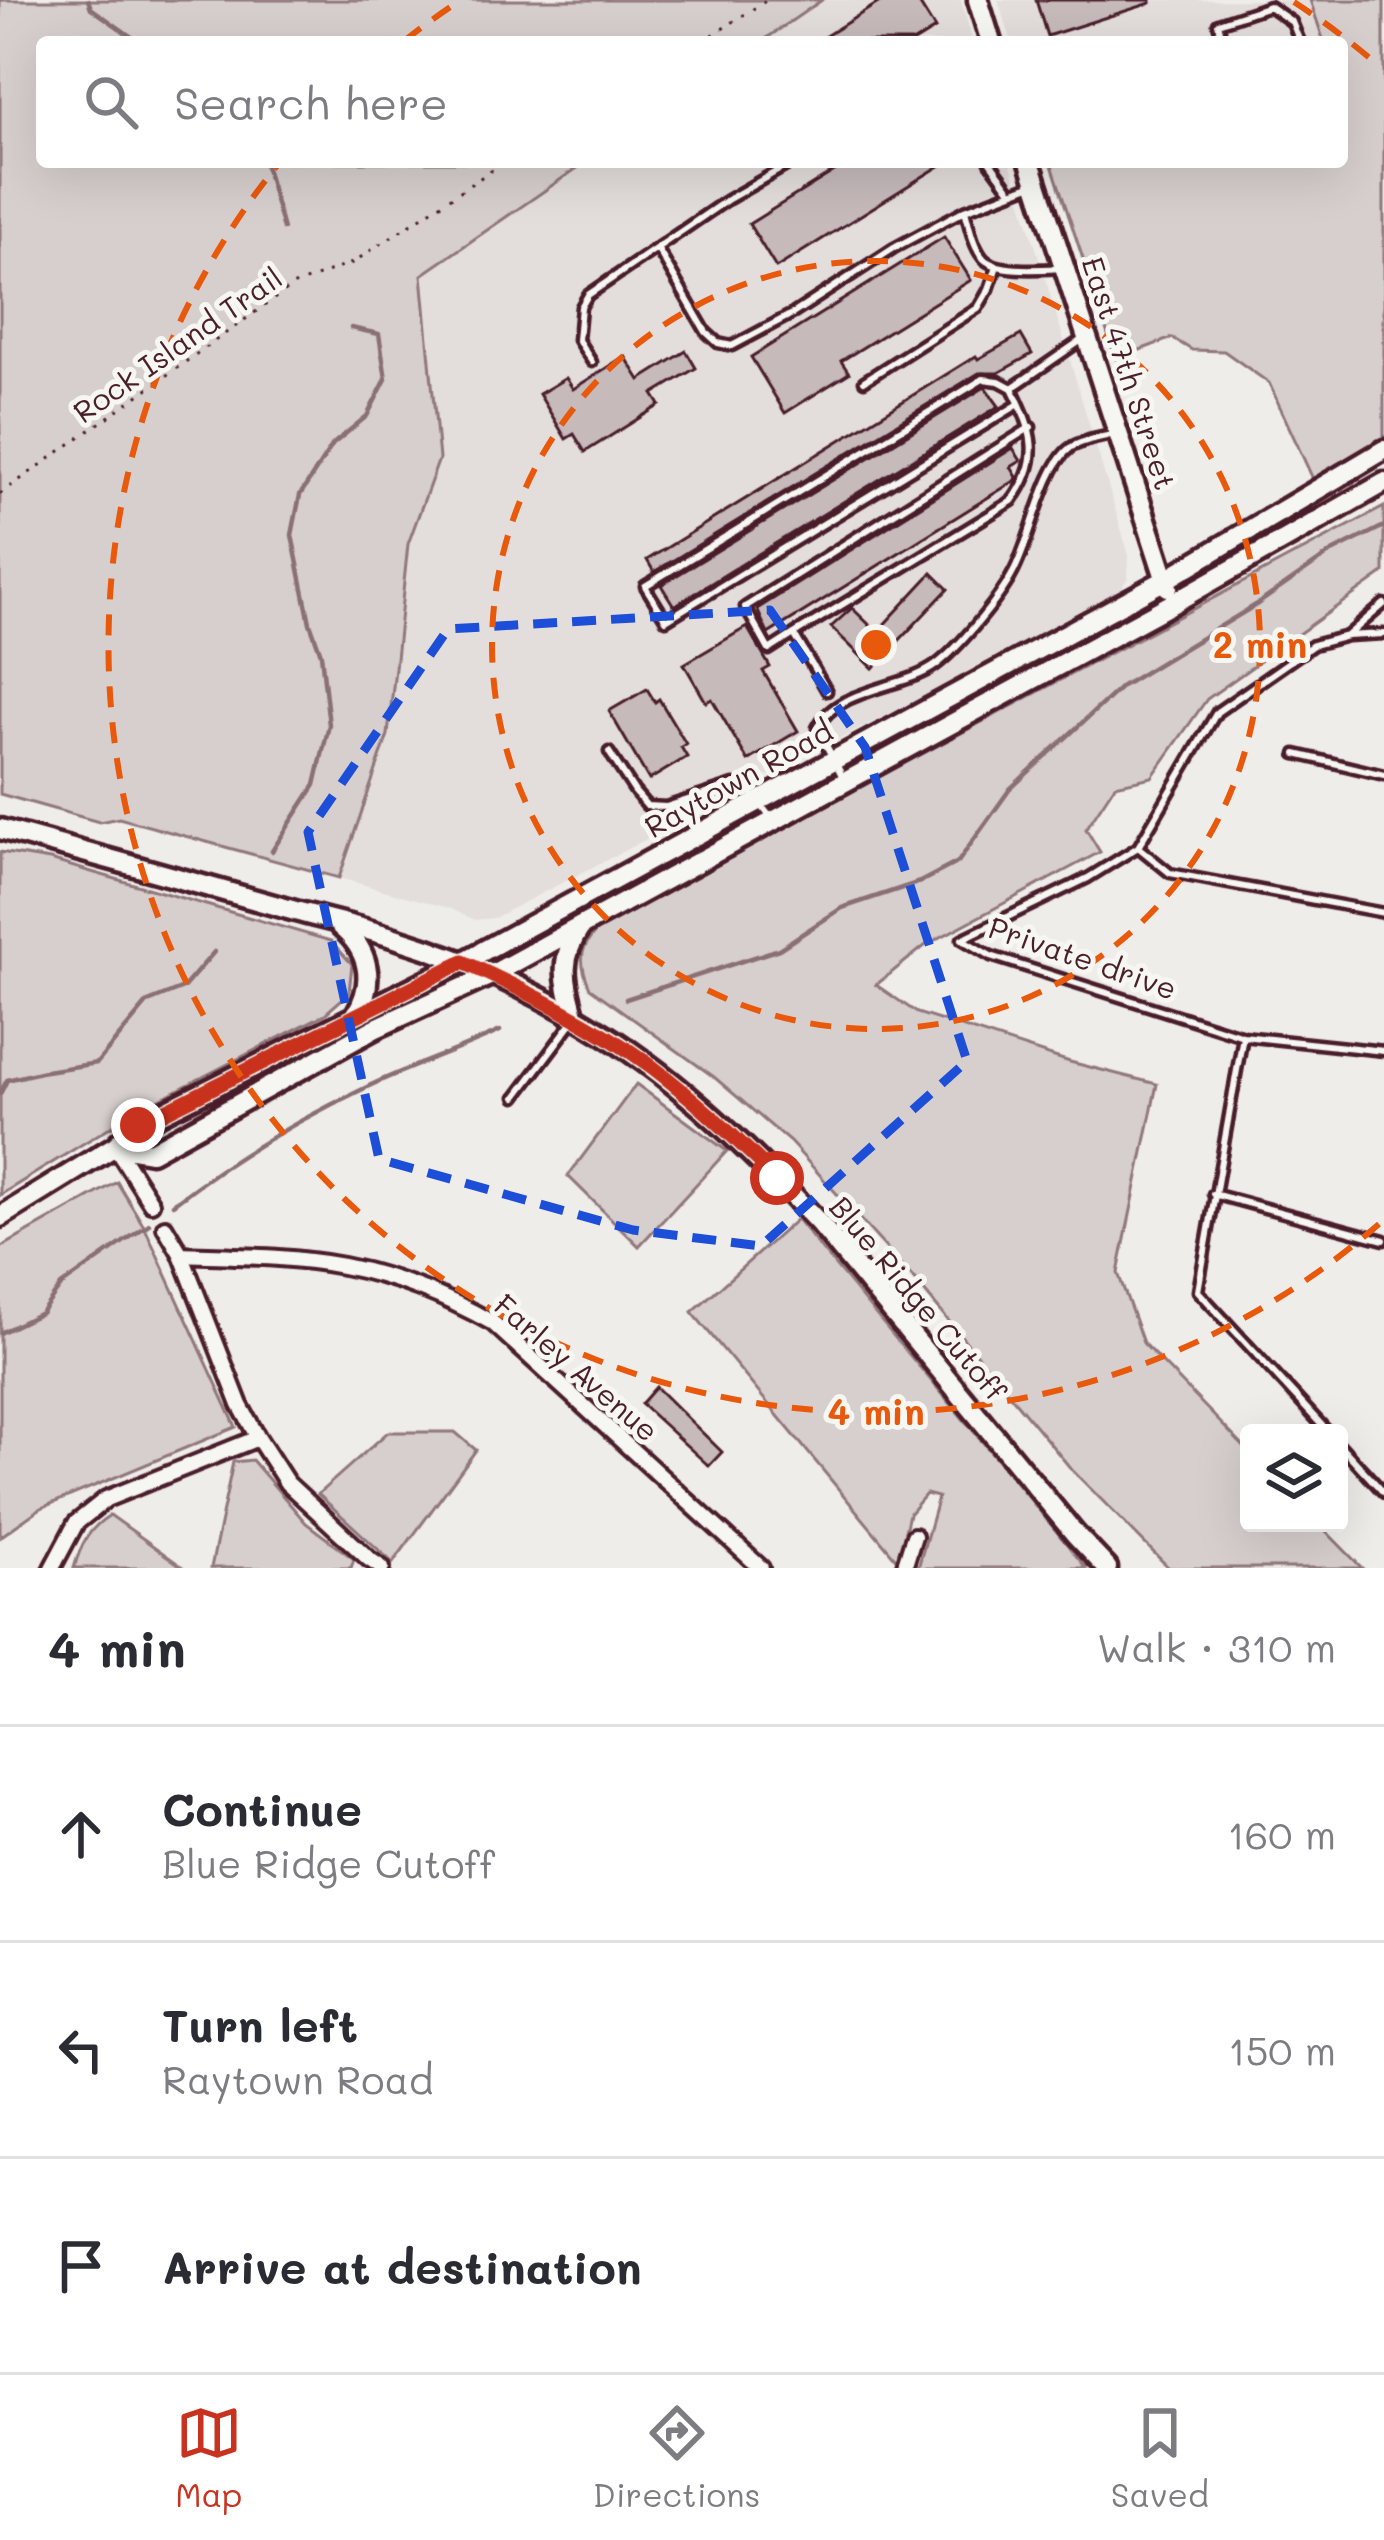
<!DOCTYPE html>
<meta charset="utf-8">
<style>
:root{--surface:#fff;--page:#f2f2f3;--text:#2b2b33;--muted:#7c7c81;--line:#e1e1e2;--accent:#c8321e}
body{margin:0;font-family:Mali,sans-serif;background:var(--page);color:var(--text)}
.controls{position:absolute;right:36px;bottom:36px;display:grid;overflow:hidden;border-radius:12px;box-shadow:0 12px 48px #0002}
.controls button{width:108px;height:108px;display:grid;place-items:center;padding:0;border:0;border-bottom:3px solid var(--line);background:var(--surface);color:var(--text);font:60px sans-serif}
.stop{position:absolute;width:36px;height:36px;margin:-27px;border:9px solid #c8321e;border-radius:50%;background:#fff}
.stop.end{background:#c8321e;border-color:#fff;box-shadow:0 3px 12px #0008}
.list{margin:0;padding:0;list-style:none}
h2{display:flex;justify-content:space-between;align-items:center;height:156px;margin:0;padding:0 48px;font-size:51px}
h2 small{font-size:39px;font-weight:400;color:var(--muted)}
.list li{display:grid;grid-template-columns:78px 1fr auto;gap:36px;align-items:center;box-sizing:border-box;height:216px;padding:0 48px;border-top:3px solid var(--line)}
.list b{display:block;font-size:45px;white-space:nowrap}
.list p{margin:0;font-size:39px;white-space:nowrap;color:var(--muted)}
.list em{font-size:39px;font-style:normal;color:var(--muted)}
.icon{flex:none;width:66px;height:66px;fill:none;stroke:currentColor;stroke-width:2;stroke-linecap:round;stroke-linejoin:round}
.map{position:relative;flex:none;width:1384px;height:1568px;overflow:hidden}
.search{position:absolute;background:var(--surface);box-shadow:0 12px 48px #0002;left:36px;right:36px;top:36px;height:132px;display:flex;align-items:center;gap:30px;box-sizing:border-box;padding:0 42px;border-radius:12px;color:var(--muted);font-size:45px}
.sheet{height:804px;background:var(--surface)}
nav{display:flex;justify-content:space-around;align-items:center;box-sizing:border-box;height:168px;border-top:3px solid var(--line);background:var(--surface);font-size:33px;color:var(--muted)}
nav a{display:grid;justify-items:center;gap:6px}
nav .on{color:var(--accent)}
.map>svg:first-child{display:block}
.built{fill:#e3dedc}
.green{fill:#d7cfce;stroke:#90777c;stroke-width:3}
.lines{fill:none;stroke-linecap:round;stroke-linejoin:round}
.stream{stroke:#8a6f74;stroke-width:4.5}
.building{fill:#c6babb;stroke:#4a1f2b;stroke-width:3}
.service-casing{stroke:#4a1f2b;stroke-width:15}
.minor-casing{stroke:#4a1f2b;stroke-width:22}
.secondary-casing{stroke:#4a1f2b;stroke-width:27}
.path{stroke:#4a1f2b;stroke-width:3;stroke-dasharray:3 9;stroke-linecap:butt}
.service{stroke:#f6f6f2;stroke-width:6}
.minor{stroke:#f6f6f2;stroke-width:14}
.secondary{stroke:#f6f6f2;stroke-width:18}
.route{stroke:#c8321e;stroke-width:15}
.marked{fill:none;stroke:#1d4ed8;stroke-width:9;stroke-dasharray:24 15;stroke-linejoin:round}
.ring{fill:none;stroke:#e8590c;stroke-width:6;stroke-dasharray:21 15}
.labels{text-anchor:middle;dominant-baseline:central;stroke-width:10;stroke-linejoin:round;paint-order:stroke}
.street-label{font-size:30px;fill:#4a1f2b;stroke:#f6f6f2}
.centre{fill:#e8590c;stroke:#f6f6f2;stroke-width:6}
.ring-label{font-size:36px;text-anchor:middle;font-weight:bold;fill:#e8590c;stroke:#f6f6f2;stroke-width:10;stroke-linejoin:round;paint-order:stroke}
</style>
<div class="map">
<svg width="1384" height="1568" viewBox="0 0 1384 1568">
<rect width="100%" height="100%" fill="#efedea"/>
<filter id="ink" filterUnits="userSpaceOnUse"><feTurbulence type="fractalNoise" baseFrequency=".00833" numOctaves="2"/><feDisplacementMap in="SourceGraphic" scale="24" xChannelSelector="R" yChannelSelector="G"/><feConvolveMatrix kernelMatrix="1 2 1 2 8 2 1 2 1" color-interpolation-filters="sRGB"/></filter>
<g filter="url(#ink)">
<!-- built -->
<path class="built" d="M822,0h139l12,42h-212z
M998,0h312l14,42h-312z
M586,162h424l119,393 -1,22 -11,19 -623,322 -19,2 -26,-12 -110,-30 49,-143 20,-191 31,-85 -18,-184z"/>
<!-- green -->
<path class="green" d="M0,0h822l-61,42h-719v120h544l-164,113 17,184 -31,85 -20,191 -49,143 -220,-60 -20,4 -99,-28z
M1310,0h74v437l-71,42 -44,-96 -45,-32 -32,-1 -20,-12 -56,21 -65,-197h291v-120h-18z
M1384,507v66l-177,126 -55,78 -37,8 -29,44 14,23 -174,93 -50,40 41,28 153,49 87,22 -39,189 25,70 106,109v71h69l44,45h-193l-97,-98 -158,-191 -124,-137 -76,-65 -124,-89c-13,-30 -10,-41 12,-63z
M0,852l50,8 281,81 21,23 -3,29 -24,21 -194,100 -131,81z
M636,1084l91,67 -88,95 -71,-70z
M117,1182l28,46 91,199 -195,81 -41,29v-289z
M797,1219c95,118 195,231 289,349h-168l20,-71 -12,-3 -17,20 -11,47 -206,-249z
M388,1432h67l21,18 -83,113 -75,-69z
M252,1460l54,63 48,36 -3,9h-140l22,-106z
M110,1515l74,53h-110c7,-24 15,-40 36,-53z"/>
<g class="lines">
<!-- stream -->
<path class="stream" d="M88,0l3,8 48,34
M261,162l4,2 18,65
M272,851l43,-66 14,-60 -8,-71 -11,-31 -18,-88 8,-40 33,-51 34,-28 19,-37 -7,-45 -28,-6
M626,999l153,-50 63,-41 78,-26 38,-20 52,-73 112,-103 137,-83 73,-51 52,-26
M0,1094l7,-14 33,-8 57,-9 51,-61 35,-14 31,-36
M173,1204c58,-45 123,-83 190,-115 44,-22 92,-37 137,-58
M0,1333l41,-20 20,-27 88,-62"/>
</g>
<!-- building -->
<path class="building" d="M883,0h34l18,29 -21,13h-98z
M1036,0h115v3l-104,33z
M849,162h97l-170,106 -27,-44z
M944,237l27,43 -130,81 8,12 -64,40 -34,-56z
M1021,335l11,19 -34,19h-19l-325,199 -7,-12 329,-204 2,3z
M686,351l10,17 -43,26 7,11 -75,47 -11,-18 -8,5 -27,-45 27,-16 7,11 52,-33 15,24z
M985,387l14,19 -325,200 -13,-21z
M1013,448l8,13 -10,6 6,10 -1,3 -248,154 -11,-25z
M932,573l16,16 -75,79 -42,-41 21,-19 25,24z
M747,627l23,40 -7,4 35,60 -50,30 -36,-62 -6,3 -22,-38z
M647,689l8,13 4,-3 27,45 -5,3 6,10 -38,23 -40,-69z
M656,1387l66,65 -13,14 -68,-62z"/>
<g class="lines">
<!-- service casing -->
<g class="service-casing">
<path id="service" d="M1223,42l-5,-19 51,-17 23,16 8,20
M990,162l22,30
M965,210c4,15 8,36 18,48 13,15 60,11 80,10
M657,248l49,84 12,11 14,3 62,-33 100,-65 71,-38 68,-26
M592,362l-14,-22 3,-33 7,-12 139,-95 66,-38
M864,381l114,-73 11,-19 8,-23
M1012,388l-13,-7 -16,-2 -338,207 21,34 353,-216
M794,634l-25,16 -24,-43 286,-180
M1347,636l37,-2
M827,691l-33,-57 218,-133c31,-43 21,-70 0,-113l71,-49
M609,752l26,40 12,14 19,1 68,-22 17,7 20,26
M1296,754l88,21
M845,781l-28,-53c19,-40 87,-39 119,-63 23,-17 64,-67 77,-92 17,-30 31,-106 57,-125 11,-8 31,-10 44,-14
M1138,847l32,26 214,40
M962,939l126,-61 50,-31 79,-135 96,-67 34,-9 37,-32
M962,939l29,17 252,80 141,15
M1243,1036l-45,255 131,142
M516,1097l57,-76
M1213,1194l171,46
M1339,1444l45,49"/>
</g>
<!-- minor casing -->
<g class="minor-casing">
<path id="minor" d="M115,1146l36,57
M165,1227l16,27 59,151 18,33 29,45 82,76 13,9
M181,1254c54,2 109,2 162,12 52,10 104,31 150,57l268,245
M52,1568l24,-45 30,-24 152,-61
M904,1568l10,-32"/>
</g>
<!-- secondary casing -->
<g class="secondary-casing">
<path id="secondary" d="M978,0l13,42
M1030,162l138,425
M0,829c94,26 187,51 281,78 38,11 77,19 114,31 72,22 143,55 207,95 82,51 152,121 218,191l255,310 32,34
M340,926c29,24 36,55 16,88
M575,1018c-10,-38 -17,-57 6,-92
M115,1146l36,6 223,-123 117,-54 684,-373 209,-119
M0,1217l115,-71 23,-21 325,-163 702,-382 219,-130"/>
</g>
<!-- path -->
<path class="path" d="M702,42l65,-42
M0,494l292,-208 60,-23 152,-101"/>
<!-- service -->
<use href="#service" class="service"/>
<!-- minor -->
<use href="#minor" class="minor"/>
<!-- secondary -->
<use href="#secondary" class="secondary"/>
</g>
</g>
<g class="lines" filter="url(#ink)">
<!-- route -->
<path class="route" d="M138,1125l325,-163c65,30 129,61 188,104 45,34 85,73 126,112"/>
</g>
<!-- marked area -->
<path class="marked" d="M770,610l95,137 102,314 -206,185 -128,-16 -254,-71 -71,-327 140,-203z"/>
<!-- distance rings -->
<g class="ring">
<circle cx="876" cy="645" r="384"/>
<path d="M1379 1224A767 767 0 0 1 280 162M404 41A767 767 0 0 1 458 2M1294 2A767 767 0 0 1 1379 66"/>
</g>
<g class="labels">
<!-- street labels -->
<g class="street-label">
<text transform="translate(177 344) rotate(-35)">Rock Island Trail</text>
<text transform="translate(1130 373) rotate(72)">East 47th Street</text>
<text transform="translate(738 778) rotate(-29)">Raytown Road</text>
<text transform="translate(1083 957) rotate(19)">Private drive</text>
<text transform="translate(919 1298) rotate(50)">Blue Ridge Cutoff</text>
<text transform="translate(577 1367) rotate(41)">Farley Avenue</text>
</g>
</g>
<circle cx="876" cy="645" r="18" class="centre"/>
<g class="ring-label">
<text x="1260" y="658">2 min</text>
<text x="876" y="1425">4 min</text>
</g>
</svg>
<div class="controls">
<button><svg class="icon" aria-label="layers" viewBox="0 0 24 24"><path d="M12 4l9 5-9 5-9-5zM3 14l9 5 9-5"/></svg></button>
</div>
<div class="stop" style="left:777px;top:1178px"></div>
<div class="stop end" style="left:138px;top:1125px"></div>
<div class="search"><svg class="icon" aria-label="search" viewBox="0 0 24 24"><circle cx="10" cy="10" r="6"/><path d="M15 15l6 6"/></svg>Search here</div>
</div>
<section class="sheet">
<h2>4 min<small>Walk · 310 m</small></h2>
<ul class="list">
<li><svg class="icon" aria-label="ahead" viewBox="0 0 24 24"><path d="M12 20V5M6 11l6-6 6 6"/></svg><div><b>Continue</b><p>Blue Ridge Cutoff</p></div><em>160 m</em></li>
<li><svg class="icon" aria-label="left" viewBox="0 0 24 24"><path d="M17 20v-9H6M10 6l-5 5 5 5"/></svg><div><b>Turn left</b><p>Raytown Road</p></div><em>150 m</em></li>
<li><svg class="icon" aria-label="arrive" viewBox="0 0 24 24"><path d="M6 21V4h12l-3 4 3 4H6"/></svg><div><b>Arrive at destination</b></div></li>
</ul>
</section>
<nav>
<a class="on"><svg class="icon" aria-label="map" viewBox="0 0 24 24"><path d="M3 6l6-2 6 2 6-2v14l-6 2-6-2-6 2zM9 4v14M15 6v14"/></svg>Map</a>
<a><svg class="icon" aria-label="directions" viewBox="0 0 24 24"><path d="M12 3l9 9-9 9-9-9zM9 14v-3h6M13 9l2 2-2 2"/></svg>Directions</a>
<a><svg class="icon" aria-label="saved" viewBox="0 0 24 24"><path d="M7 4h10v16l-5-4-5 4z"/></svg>Saved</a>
</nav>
